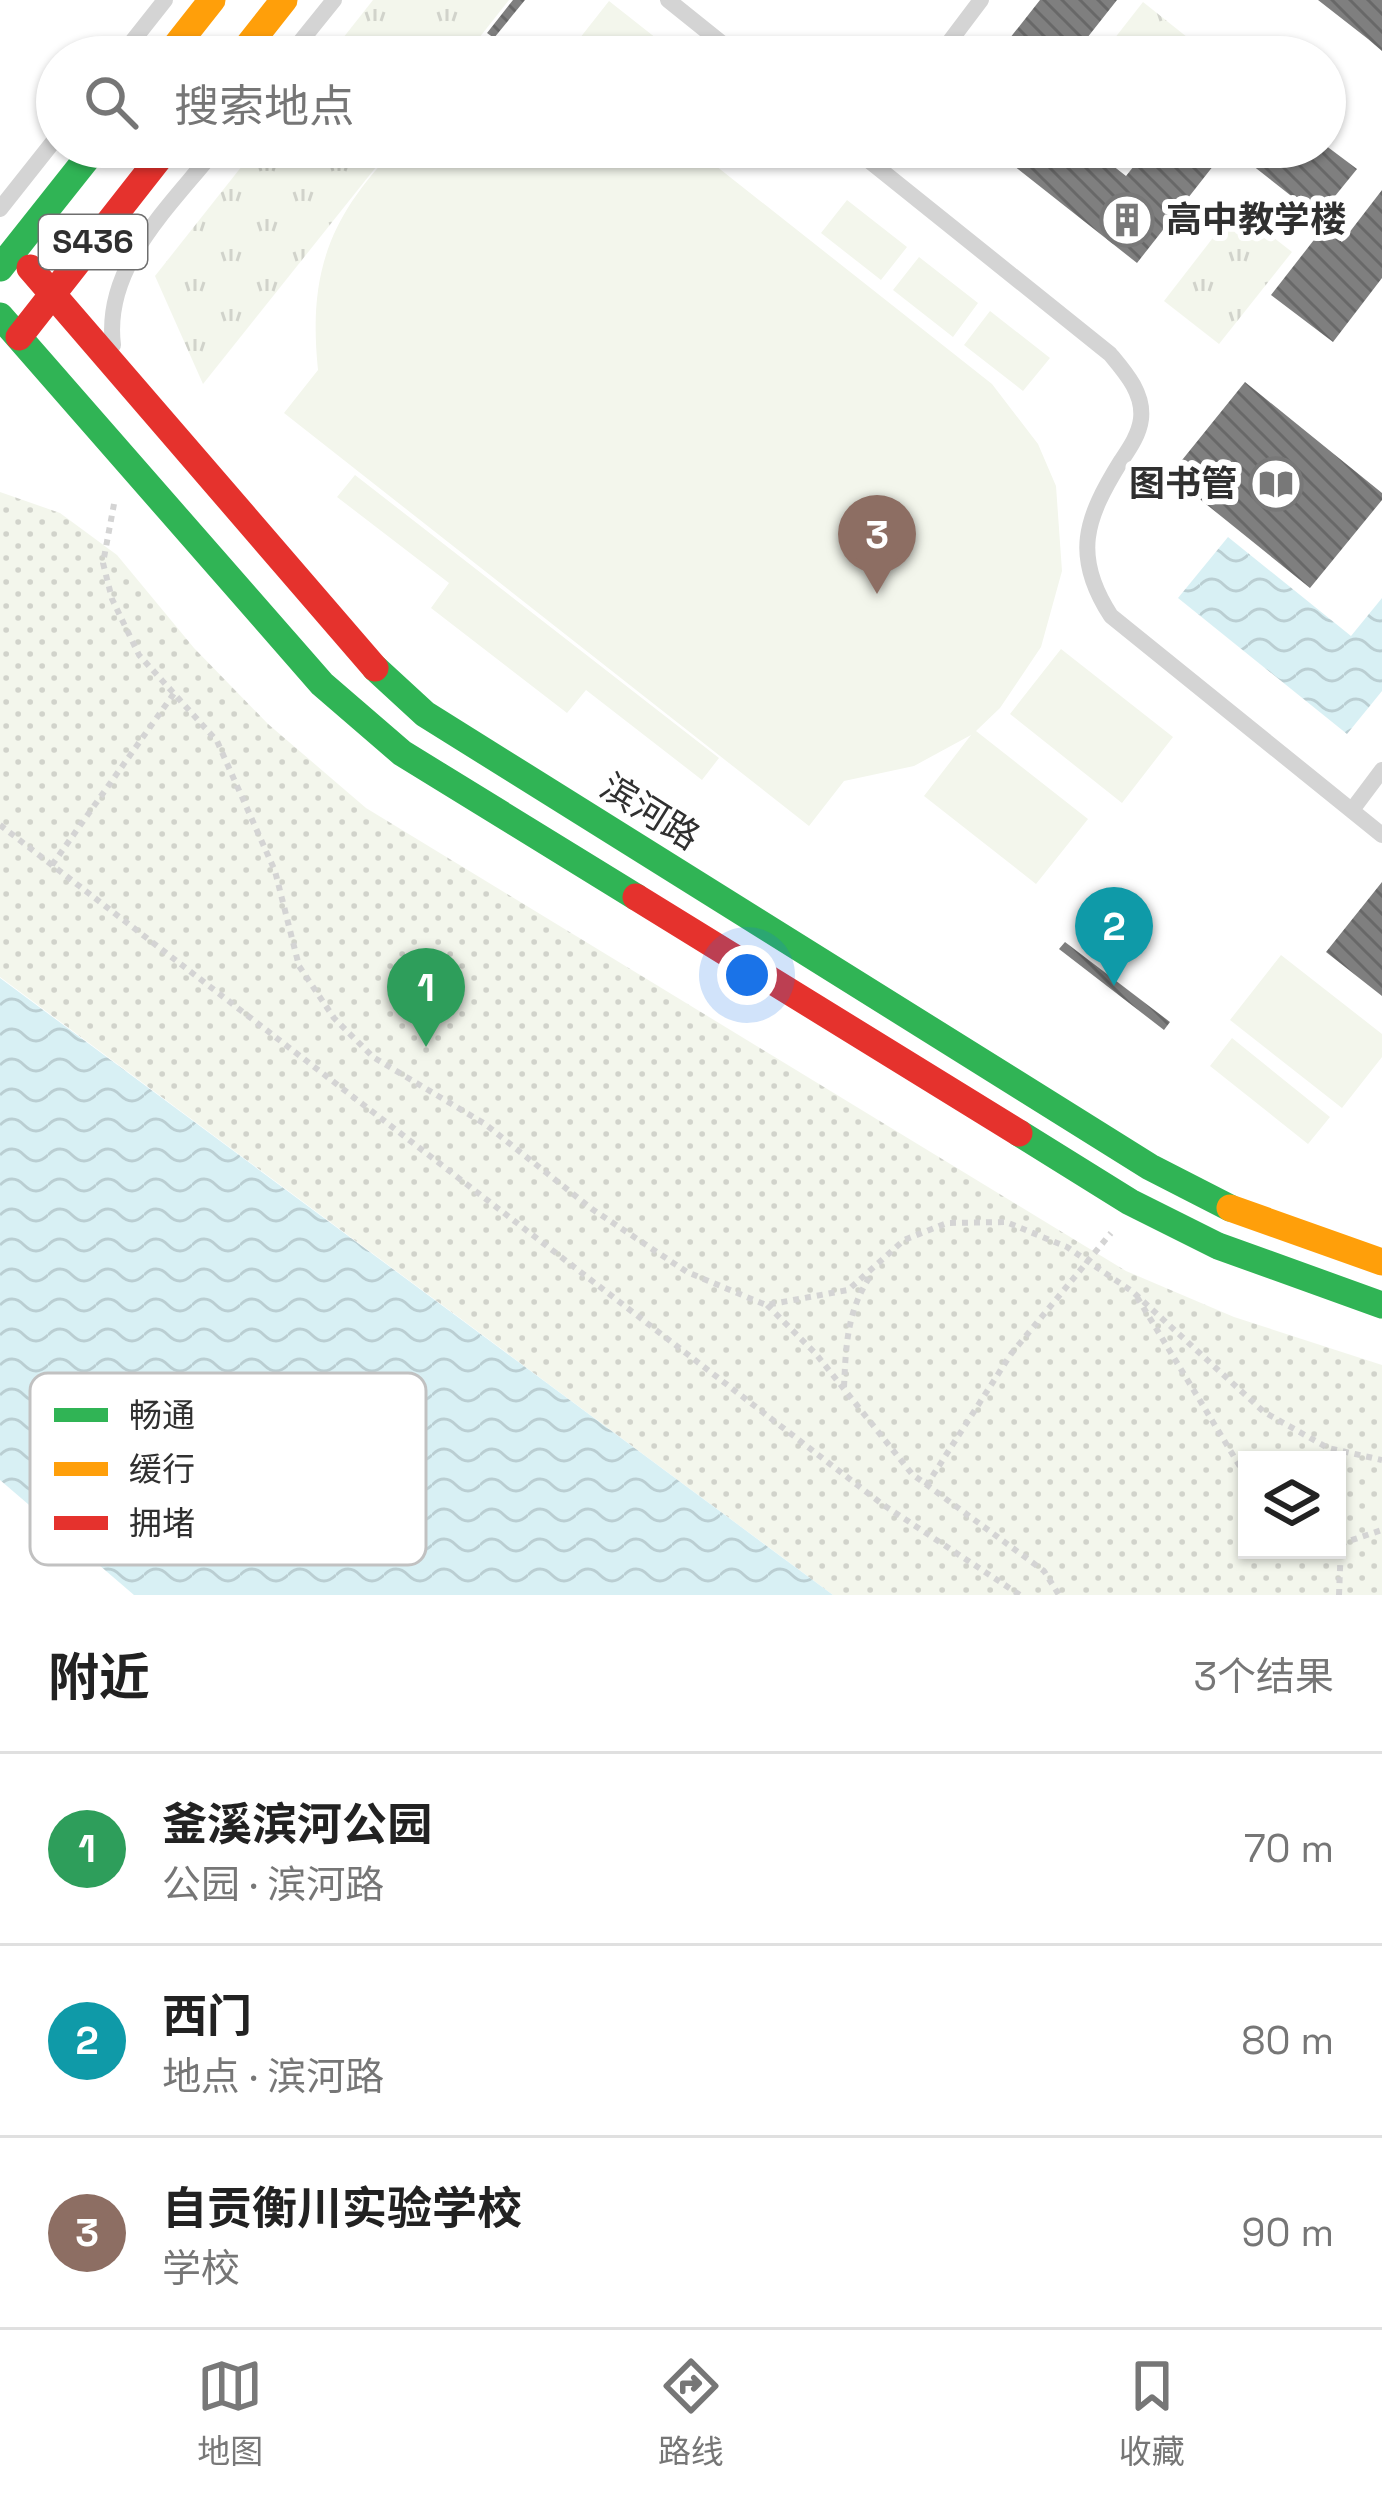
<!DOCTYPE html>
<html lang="zh">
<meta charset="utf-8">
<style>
:root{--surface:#fff;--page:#f2f2f2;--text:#222;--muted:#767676;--line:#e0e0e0;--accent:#787878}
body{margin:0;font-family:"Space Grotesk","Noto Sans SC",sans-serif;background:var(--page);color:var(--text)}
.controls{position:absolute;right:36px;bottom:36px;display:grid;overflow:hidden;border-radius:0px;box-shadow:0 3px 9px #0004}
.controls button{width:108px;height:108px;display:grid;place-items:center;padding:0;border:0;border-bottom:3px solid var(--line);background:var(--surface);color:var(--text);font:60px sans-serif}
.you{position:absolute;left:747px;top:975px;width:42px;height:42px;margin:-30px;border:9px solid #fff;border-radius:50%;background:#1a73e8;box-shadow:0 0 0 18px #1a73e833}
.badge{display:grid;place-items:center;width:78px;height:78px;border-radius:50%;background:var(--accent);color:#fff;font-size:39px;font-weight:700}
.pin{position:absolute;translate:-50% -99px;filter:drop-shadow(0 3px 6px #0008)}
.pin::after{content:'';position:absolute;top:63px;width:42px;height:36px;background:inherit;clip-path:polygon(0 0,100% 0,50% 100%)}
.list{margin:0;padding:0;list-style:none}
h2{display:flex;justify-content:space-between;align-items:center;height:156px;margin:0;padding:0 48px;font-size:51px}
h2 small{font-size:39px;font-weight:400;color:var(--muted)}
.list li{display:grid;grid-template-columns:78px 1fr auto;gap:36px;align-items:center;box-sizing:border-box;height:192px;padding:0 48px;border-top:3px solid var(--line)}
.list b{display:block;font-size:45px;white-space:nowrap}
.list p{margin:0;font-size:39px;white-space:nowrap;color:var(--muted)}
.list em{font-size:39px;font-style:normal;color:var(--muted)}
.icon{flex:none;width:66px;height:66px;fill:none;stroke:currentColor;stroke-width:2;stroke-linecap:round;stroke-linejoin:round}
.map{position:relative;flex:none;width:1382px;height:1595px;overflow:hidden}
.search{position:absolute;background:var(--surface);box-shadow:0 3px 9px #0004;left:36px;right:36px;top:36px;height:132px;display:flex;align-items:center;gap:30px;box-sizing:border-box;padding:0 42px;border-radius:66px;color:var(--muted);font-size:45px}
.sheet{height:732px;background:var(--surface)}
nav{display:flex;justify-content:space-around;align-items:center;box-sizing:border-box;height:168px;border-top:3px solid var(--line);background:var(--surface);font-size:33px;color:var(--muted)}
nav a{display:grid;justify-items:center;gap:6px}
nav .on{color:var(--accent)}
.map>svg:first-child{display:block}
.grass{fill:url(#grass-tufts)}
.park{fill:url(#park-dots);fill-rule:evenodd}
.pitch{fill:#f3f6ec}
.water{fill:url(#water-waves)}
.building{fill:url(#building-back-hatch)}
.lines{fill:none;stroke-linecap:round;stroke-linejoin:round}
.path{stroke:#d4d4d4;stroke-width:6;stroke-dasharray:6 6;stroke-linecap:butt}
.lane{stroke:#d4d4d4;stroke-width:16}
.fast{stroke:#30b455;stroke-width:27}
.slow{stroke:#ff9f0a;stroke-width:27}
.jam{stroke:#e5322d;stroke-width:27}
.labels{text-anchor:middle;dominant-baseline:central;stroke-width:12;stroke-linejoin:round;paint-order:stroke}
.shield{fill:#fff;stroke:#6e6e6e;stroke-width:3}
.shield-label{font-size:33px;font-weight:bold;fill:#303030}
.poi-label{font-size:36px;font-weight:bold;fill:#303030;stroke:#fff;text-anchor:start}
.street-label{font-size:36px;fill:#303030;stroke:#fff}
.key{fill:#fff;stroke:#c1c1c1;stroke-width:3}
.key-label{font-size:33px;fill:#303030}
</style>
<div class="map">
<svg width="1382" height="1595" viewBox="0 0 1382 1595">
<defs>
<pattern id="grass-tufts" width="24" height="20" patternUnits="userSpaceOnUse" patternTransform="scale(3)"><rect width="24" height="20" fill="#f3f6ec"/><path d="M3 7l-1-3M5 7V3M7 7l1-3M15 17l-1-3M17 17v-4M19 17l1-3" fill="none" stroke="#d1d3cb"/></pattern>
<pattern id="park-dots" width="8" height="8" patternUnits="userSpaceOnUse" patternTransform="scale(3)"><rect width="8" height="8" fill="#f3f6ec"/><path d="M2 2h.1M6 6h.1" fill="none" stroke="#d1d3cb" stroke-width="1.8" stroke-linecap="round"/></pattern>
<pattern id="water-waves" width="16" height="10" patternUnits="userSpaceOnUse" patternTransform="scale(3)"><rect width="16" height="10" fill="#d8f0f4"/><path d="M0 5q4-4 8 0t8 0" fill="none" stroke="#baced2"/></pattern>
<pattern id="building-back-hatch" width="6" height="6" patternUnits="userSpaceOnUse" patternTransform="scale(3)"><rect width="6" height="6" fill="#7f7f7f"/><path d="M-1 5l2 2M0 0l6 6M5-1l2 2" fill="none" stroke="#686868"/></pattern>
</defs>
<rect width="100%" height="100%" fill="#fff"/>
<!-- grass -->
<path class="grass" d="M373,0h136l-45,57h-136z
M1143,2l59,47 -6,8h-96z
M257,147h135l-189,237 -48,-108z
M1236,208l56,44 -73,92 -55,-43z"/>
<!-- park -->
<path class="park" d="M0,492l60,21 57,42 77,93 74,76 98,84 760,463 108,46 148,48v230h-549l-833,-618zM1247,1460h90v90h-90z"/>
<!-- pitch -->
<path class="pitch" d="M609,1l71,56h-115z
M397,147h295l300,237 46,60 18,42 6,85 -21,76 -41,61 -24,23 112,88 -52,65 -112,-88 47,-61 -57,31 -70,15 -35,45 -525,-413 34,-43c-10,-97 11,-153 79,-223z
M847,200l60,47 -26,33 -60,-47z
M919,257l59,46 -25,34 -60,-47z
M990,311l60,47 -27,33 -59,-46z
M355,475l364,283 -17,22 -116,-90 -19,23 -136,-105 18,-25 -112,-86z
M1061,649l112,88 -51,66 -112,-89z
M1281,955l101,79v23l-40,51 -112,-88z
M1232,1038l98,79 -22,27 -98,-78z"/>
<!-- water -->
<path class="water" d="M1228,537l123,99 31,-38v93l-35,43 -169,-136z
M0,978l833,617h-699l-134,-115z"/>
<!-- building -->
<path class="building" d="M513,0h12l-31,38 -7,-5z
M1040,0h77l-45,57h-77z
M1318,0h64v51l-14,-12z
M1325,145l32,24 -39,48 -89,-70z
M990,147h99l37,29 23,-29h79l-91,116z
M1382,190v88l-49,64 -62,-47 53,-68 18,15z
M1245,382l137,111v7l-72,88 -140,-113z
M1382,882v114l-56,-44z
M1065,942l105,80 -6,8 -105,-81z"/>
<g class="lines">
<!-- path -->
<path class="path" d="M114,504l-11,59 9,36 27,56 78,86 58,130 24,95 35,52 39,39 112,67 107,85 95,63 79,33 82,-15 56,-50 43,-17 59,-1 61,25 66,45 131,120 64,36 54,12
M0,825l882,679 138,91
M52,865l123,-173
M1137,1297l110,181
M767,1305l49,49 96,120 132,97 15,24
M844,1387c2,-43 3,-76 27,-112
M926,1486l85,-132 100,-121
M1340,1544l42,-14
M1339,1595l2,-51"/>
<!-- lane -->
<path class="lane" d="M668,0l71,57
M120,57l45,-57
M288,57l46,-57
M938,57l43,-57
M852,147l258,207c15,18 34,39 31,65 -2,16 -12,30 -20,42 -36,58 -49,95 -10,155l271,219
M0,209l57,-72
M113,345c-10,-80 59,-140 104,-198
M1352,810l30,-40"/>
<!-- fast -->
<path class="fast" d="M0,268l96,-121
M0,316l322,368 80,69 234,144
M375,668l50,46 725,453 80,41
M1019,1133l111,69 88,44 164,59"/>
<!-- slow -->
<path class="slow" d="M167,57l45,-57
M239,57l45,-57
M1230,1208l152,54"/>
<!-- jam -->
<path class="jam" d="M30,268l345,400
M19,337l149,-190
M636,897l383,236"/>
</g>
<!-- icons -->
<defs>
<g id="building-ring" transform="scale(2.7)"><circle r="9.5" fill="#fff" stroke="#787878" stroke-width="1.5"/><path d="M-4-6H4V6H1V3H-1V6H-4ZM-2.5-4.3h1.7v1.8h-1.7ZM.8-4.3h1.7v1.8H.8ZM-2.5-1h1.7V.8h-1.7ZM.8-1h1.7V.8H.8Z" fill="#787878"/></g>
<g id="library-ring" transform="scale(2.7)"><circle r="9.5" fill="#fff" stroke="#787878" stroke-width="1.5"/><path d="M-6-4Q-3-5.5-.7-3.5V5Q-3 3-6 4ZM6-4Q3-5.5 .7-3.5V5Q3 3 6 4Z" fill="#787878"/></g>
</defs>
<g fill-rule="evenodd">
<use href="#building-ring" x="1127" y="220"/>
<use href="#library-ring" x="1276" y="484"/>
</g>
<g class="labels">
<!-- shield labels -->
<rect class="shield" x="39" y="215" width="108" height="54" rx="9"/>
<g class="shield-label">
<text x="93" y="242">S436</text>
</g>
<!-- poi labels -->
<g class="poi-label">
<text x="1166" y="220">高中教学楼</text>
<text x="1237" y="484" text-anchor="end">图书管</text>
</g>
<!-- street labels -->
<g class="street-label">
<text transform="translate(650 812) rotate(32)">滨河路</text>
</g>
</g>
<!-- legend -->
<rect x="30" y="1373" width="396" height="192" rx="18" class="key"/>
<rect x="54" y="1408" width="54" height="14" fill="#30b455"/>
<rect x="54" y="1462" width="54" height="14" fill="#ff9f0a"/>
<rect x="54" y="1516" width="54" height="14" fill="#e5322d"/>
<g class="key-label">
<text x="129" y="1427">畅通</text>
<text x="129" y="1481">缓行</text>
<text x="129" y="1535">拥堵</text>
</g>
</svg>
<div class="controls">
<button><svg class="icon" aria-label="layers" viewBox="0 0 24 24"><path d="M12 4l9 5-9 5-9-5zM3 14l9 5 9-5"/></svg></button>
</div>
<div class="you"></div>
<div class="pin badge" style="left:426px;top:1047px;background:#2e9e5b">1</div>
<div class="pin badge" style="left:1114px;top:986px;background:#0f9aa8">2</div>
<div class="pin badge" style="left:877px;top:594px;background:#8d6e63">3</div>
<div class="search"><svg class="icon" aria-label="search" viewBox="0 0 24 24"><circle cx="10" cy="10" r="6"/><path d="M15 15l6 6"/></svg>搜索地点</div>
</div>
<section class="sheet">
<h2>附近<small>3个结果</small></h2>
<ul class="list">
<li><span class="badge" style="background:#2e9e5b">1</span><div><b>釜溪滨河公园</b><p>公园 · 滨河路</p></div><em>70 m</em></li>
<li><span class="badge" style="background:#0f9aa8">2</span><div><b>西门</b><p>地点 · 滨河路</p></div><em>80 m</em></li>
<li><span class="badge" style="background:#8d6e63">3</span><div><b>自贡衡川实验学校</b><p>学校</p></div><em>90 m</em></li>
</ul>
</section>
<nav>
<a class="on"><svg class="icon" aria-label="map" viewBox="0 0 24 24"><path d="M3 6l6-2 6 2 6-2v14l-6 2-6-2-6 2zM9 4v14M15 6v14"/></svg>地图</a>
<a><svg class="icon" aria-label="directions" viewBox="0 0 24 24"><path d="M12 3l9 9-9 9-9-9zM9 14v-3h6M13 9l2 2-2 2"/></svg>路线</a>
<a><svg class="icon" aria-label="saved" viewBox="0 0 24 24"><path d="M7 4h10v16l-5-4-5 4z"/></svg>收藏</a>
</nav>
